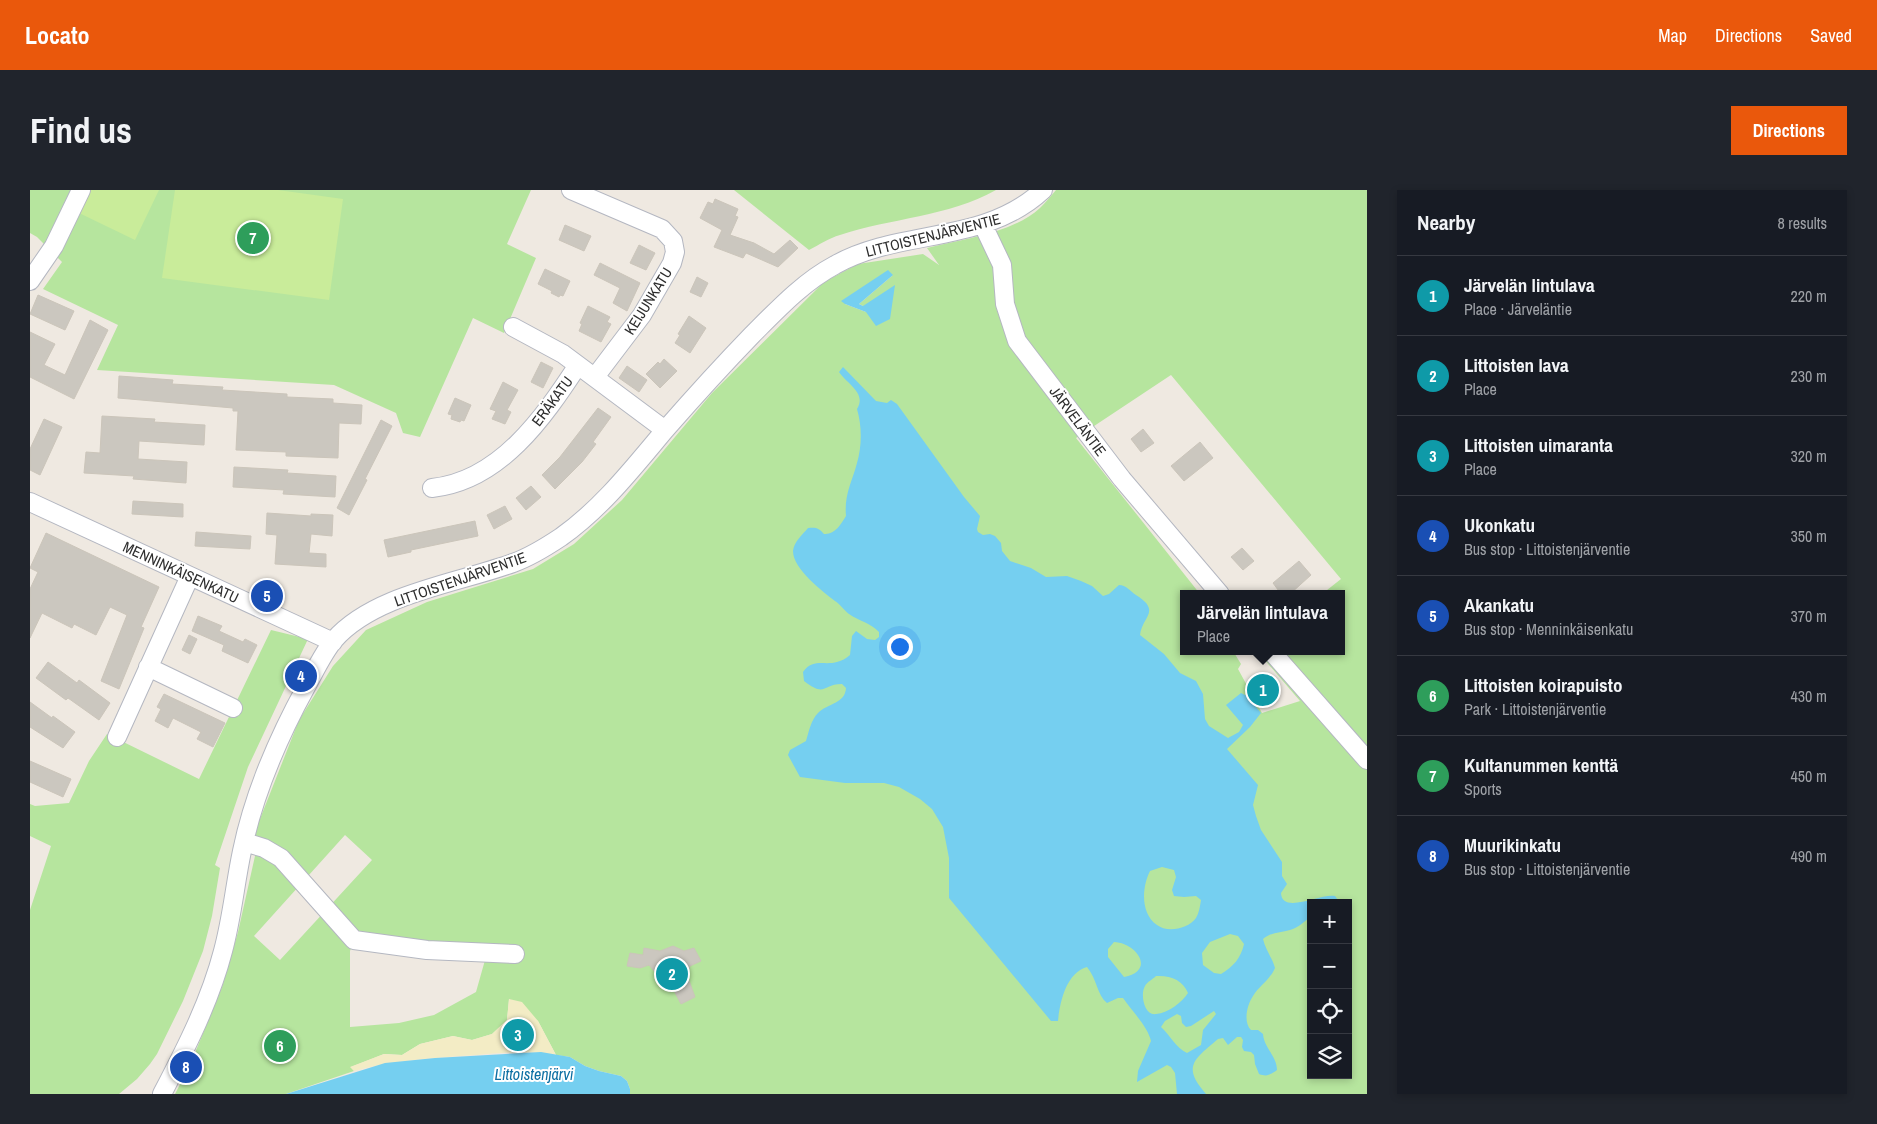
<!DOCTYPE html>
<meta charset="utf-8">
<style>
:root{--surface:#171b24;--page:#20242c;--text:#f1f3f6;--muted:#9ea1a6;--line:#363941;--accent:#ea580c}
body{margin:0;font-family:"Archivo Narrow",sans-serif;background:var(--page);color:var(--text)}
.controls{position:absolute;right:15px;bottom:15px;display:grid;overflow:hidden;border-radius:0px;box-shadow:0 2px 8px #0003}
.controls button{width:45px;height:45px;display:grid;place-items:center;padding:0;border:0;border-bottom:1px solid var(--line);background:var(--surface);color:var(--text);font:25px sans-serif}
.you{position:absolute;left:869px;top:456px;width:18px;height:18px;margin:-12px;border:4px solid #fff;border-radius:50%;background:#1a73e8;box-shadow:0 0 0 8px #1a73e833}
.badge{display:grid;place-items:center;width:32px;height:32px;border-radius:50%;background:var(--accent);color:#fff;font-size:16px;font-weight:700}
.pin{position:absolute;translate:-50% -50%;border:2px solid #fff;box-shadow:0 1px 5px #0006}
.popup{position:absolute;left:1150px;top:400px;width:165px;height:65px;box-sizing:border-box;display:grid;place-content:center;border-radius:0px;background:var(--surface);filter:drop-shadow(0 1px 4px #0005);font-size:16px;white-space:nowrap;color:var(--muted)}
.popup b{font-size:19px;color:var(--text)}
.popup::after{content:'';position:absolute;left:50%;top:100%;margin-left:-10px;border:10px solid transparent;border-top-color:var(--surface)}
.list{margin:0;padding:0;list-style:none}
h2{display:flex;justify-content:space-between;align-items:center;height:65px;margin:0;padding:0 20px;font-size:21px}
h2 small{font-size:16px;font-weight:400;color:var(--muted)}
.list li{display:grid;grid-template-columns:32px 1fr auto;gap:15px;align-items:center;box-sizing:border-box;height:80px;padding:0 20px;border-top:1px solid var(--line)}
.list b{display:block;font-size:19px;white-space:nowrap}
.list p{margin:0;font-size:16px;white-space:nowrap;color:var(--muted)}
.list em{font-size:16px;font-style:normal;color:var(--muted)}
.icon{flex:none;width:28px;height:28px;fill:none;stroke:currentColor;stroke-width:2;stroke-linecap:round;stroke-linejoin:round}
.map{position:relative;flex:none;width:1337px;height:904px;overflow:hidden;border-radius:0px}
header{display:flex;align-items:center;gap:30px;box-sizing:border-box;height:70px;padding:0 25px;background:var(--accent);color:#fff}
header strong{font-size:24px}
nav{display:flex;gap:28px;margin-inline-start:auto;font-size:18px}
.intro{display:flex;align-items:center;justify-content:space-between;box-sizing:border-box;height:120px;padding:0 30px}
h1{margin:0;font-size:35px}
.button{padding:12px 22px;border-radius:0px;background:var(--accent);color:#fff;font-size:18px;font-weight:700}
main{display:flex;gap:30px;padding:0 30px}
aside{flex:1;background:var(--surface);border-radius:0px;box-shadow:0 2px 8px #0003}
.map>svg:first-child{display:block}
.green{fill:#b6e59e;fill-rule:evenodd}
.sand{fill:#f3ecc5}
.pitch{fill:#c9ec9a}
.water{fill:#75cff0;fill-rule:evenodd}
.building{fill:#cbc7bf;stroke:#cbc5ba}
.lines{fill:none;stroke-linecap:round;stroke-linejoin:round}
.minor-casing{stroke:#b4b7c1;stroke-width:20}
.minor{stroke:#fff;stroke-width:18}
.labels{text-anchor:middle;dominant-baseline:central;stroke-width:4;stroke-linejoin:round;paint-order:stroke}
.street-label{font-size:15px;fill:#2e2e2e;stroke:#fff}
.water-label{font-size:16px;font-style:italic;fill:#0d6fa3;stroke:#fff}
</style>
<header>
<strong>Locato</strong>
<nav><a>Map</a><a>Directions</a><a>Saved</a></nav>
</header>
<div class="intro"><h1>Find us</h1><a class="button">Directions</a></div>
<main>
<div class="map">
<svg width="1337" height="904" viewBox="0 0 1337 904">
<rect width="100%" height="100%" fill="#efe9e1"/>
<!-- green -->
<path class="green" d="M0,0h501l-24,54 29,14 -32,75 -31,-15 -53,119 -17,-4 -7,-20 -62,-28 -237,-15 21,-45 -75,-36 19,-27 -25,-25 -7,-4z
M704,0h262c-48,27 -105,28 -156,45 -11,3 -21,10 -31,15z
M1026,0h311v904h-737v-5l-3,-8 -6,-5 -22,-5 -14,-5 -15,-9 -14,-2 -18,-34 -29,-22 -2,21 -15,14 -20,6 -19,-4 -33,8 -18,11 -18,-1 -33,13 3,4 -68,23h-111l15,-29 32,-78 16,-55 17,-76 1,-27 43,-109 34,-54 33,-36 61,-28 106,-33 41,-25 48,-44 90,-107 112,-111 34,-18 65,-10 16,11 -12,-17c35,-9 86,-15 113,-40 6,-6 11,-12 16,-18zM863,85l-34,29 4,2 3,6 -21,-8zM1141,185l170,204 -19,15h20v57h-85l43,50 -38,12 -24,-44 3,-5 -8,-13h-49v-57h16l-124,-156zM315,645l27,25 -92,100 -26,-24zM1281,713h37v172h-37zM329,745l121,10 7,8 -11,39 -42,23 -35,8 -49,4v-76l4,-11z
M241,440l37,9 -60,128 -33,98 5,3 -8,48 -9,35 -20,50 -26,53 -7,10 -13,15 -18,15h-89v-184l21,-64 -21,-10v-32l5,2 34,-3 20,-42 18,-27 92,45z"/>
<!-- sand -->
<path class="sand" d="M479,809l13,3 16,19 18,34c-26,-5 -54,-2 -80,0 -43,3 -81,5 -122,16l-4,-4 34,-13 18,1 18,-11 33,-8 19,4 20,-6 15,-14z"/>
<!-- pitch -->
<path class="pitch" d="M58,0h71l-24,50 -58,-28z
M145,0h103l65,9 -14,101 -167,-22z"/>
<!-- water -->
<path class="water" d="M858,80l5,5 -34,29 4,2 32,-21 -5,34 -14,7 -10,-14 -21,-8 -4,-3z
M813,177l33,34 11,2 4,-3 6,4 67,93 16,19 -3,13 1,3 5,3 7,-1 5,2 6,7 1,8 8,10 21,7 15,9 21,-1 14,5 11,5 11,10 6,-2 10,-9c7,0 11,6 17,10 26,16 6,22 4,40l24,19 16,19 16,8 7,13 2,25 4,7 19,12 11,-6 4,-7 -17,-20 15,-12 6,3 14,17 -11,14 -23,22 31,36 -5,20 3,11 5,14 21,32v14l5,8 -6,9c1,22 40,0 54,3l3,4 -1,3h-26v13c-7,6 -13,12 -21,14 -10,3 -19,2 -27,9 2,10 9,18 12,29 -5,12 -16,18 -22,28 -6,9 -10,26 -2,34h7l5,4c1,14 14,22 14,36 -7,5 -10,7 -18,4l-4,-10 -1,-9 -3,-3 -7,-1 -2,-4 1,-7 -2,-3h-4l-9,8 -5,-7 -5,1c-23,20 -37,27 -12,55h-29l-2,-21 -4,-6 -4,-2 -30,17 1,-11 13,-30c-3,-14 -19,-30 -28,-43h-5l-11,5c-10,-8 -10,-24 -20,-36 -21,6 -27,35 -29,54h-7l-102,-123v-40l-6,-31 -11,-18 -12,-10 -21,-12 -15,-4h-39l-45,-6 -12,-22 2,-5 16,-9c3,-10 5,-21 12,-28 10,-10 27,-9 28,-25l-4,-4c-20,0 -16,14 -38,-3l-1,-9c13,-18 27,0 47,-17l2,-19 4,-5 11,8 8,1 4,-3v-5c-8,-9 -20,-11 -30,-18 -5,-4 -9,-10 -14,-13 -13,-10 -42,-32 -42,-50 1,-9 9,-16 15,-23 8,-1 11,0 16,6 11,1 17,-10 22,-18 -2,-21 6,-34 11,-53 5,-17 5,-37 0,-54 10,-16 -10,-25 -18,-37zM1132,677l12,3 2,7 -4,13 2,6 10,1 12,-1 5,4c-1,6 -2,13 -5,18 -8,11 -29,15 -39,7 -17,-12 -15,-38 -7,-54zM1200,744l8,2 6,8c-3,14 -11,23 -23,30l-7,-1 -11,-8 -1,-12 8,-11zM1084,752c23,1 42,29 10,35l-16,-20v-8zM1126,786c14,-1 27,4 32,17 -6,9 -19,20 -32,21 -12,2 -16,-20 -11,-28 2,-4 8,-7 11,-10zM1184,821l2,3 -13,16 -2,15 -14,8c-11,-5 -17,-18 -26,-26l4,-6 12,-7 4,2 1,7 4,4 5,-1z
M511,862l29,5 15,9 14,5 22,5 6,5 3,8v5h-344l99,-31 50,-5z"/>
<!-- building -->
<path class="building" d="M685,9l23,10 -3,7 3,1 -8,18 24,8 20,11 16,-14 8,8 -20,19 -32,-14 -3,5 -29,-11 8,-17 -22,-12 8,-16 5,2z
M535,35l26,11 -7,15 -25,-11z
M609,55l16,8 -9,17 -16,-7z
M570,73l40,20 -13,28 -14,-8 7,-15 -26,-13z
M515,79l25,12 -7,15 -3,-1 -1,2 -8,-4 1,-2 -14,-7z
M667,87l11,6 -7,14 -11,-5z
M8,105l36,16 -9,19 -35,-16z
M558,116l22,11 -3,5 4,2 -10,18 -22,-11 3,-7 -2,-1z
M659,126l17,12 -16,25 -15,-10 5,-8 -2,-1z
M60,130l18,10 -34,69 -44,-22v-45l25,12 -11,21 21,10z
M634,169l13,12 -17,17 -14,-14 12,-12 2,2z
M511,172l12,6 -10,20 -12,-6z
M597,176l20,14 -8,12 -20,-14z
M89,186l54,4 -1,4 51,3 -1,3 65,4v3l46,2v4l29,2 -1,19 -22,-1 -1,35 -52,-2v-4l-50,-2 2,-39h-5v-3l-115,-10z
M473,192l15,8 -11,20 4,2 -6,12 -13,-5 4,-8 -6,-2z
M425,208l16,7 -7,16 -3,-1 -1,2 -9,-3 1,-4 -4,-1z
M568,218l13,9 -18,25 3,2 -14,18 -27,27 -13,-14 18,-18z
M72,226l53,3 -1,3 51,3 -1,20 -65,-4 -1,18 49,3 -1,21 -53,-4 1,-3 -50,-3 2,-21 14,1z
M14,229l18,8 -22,48 -10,-5v-21z
M351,230l11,6 -27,53 2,1 -18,35 -12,-7z
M1113,239l11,14 -13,9 -10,-13z
M1170,252l13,16 -29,23 -13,-15z
M204,277l54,3 -1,3 49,3 -1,21 -52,-3 1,-4 -51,-3z
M501,296l10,11 -15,13 -10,-12z
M103,311l50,3v13l-51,-3z
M475,316l7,13 -18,10 -7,-14z
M237,323l44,3v-2l22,1 -1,21 -21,-2 -2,19 17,1v13l-51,-3 2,-29 -11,-1z
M445,331l3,15 -67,14v2l-23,5 -4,-17z
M166,342l55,4 -1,13 -55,-3z
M16,343l113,54 -18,40 3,1 -25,61 -18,-8 26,-66 -17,-8 -14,28 -22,-11 -2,4 -30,-15 -12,25v-49l8,-17 -8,-4z
M1212,358l12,13 -11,9 -12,-13z
M1269,371l12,14 -21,19h-9l-8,-11z
M168,426l24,10 -3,5 24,11 2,-3 12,6 -9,18 -26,-12 2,-6 -32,-14z
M159,445l8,4 -7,15 -8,-4z
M18,472l29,21 2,-3 31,23 -11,17 -31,-22 -2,2 -30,-22z
M134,504l61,29 -12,24 -16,-8 4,-7 -28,-14 -5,10 -13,-7 6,-12 -4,-2z
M0,512l22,16 1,-2 22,16 -12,16 -33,-21z
M0,571l41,18 -8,18 -33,-15z
M643,756l11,5 10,-3 7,13 -11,5 -3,9 8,22 -14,7 -11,-21 -11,-6 -10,-12 -9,3 -13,-2 3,-13 13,2 1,-7 16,3z"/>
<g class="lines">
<!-- minor casing -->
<g class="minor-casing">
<path id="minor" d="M541,0l91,39 11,12 2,11 -3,11 -30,52 -47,62
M953,35l19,40 3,39 12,37 105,138 98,115
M0,91l24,-35 27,-56
M483,137l50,27 102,76
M402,298c68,-7 112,-71 146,-123
M0,312l303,140
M1241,461l96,109
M118,477l85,41
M87,547l73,-161
M214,652l20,6 17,10 73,82 73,10 88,4
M132,904c24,-46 48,-93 61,-143 9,-33 12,-67 19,-100 12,-58 36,-113 64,-164 9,-16 17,-34 28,-47 40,-46 125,-57 179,-77 17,-6 33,-16 48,-26 41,-29 72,-69 104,-107 28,-32 57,-64 87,-95 25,-25 51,-53 83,-70 66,-37 149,-20 208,-75"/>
</g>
<!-- minor -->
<use href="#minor" class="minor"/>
</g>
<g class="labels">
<!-- street labels -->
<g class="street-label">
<text transform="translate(903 45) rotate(-14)">LITTOISTENJÄRVENTIE</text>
<text transform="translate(618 111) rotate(-58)">KEIJUNKATU</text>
<text transform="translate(522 211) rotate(-53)">ERÄKATU</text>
<text transform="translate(1048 231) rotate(53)">JÄRVELÄNTIE</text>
<text transform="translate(151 382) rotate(25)">MENNINKÄISENKATU</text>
<text transform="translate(430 389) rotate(-19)">LITTOISTENJÄRVENTIE</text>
</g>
<!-- water labels -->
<g class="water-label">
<text x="504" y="884">Littoistenjärvi</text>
</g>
</g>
</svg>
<div class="controls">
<button>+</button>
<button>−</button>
<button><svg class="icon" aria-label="locate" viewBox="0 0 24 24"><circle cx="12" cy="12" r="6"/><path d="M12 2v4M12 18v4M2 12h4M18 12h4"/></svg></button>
<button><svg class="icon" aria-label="layers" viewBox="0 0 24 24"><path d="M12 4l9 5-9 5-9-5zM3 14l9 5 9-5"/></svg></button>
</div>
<div class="you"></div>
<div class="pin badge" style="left:1233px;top:500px;background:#0f9aa8">1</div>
<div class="popup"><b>Järvelän lintulava</b>Place</div>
<div class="pin badge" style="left:642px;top:784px;background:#0f9aa8">2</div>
<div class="pin badge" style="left:488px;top:845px;background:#0f9aa8">3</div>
<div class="pin badge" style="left:271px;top:486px;background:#1a4fb4">4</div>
<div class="pin badge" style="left:237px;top:406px;background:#1a4fb4">5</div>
<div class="pin badge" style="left:250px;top:856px;background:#2e9e5b">6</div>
<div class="pin badge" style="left:223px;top:48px;background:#2e9e5b">7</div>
<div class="pin badge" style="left:156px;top:877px;background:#1a4fb4">8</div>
</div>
<aside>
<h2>Nearby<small>8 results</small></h2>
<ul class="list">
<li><span class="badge" style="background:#0f9aa8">1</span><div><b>Järvelän lintulava</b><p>Place · Järveläntie</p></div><em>220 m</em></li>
<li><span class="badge" style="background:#0f9aa8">2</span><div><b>Littoisten lava</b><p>Place</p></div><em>230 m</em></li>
<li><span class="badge" style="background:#0f9aa8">3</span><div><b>Littoisten uimaranta</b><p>Place</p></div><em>320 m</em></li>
<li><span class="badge" style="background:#1a4fb4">4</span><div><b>Ukonkatu</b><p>Bus stop · Littoistenjärventie</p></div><em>350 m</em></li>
<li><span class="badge" style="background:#1a4fb4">5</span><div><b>Akankatu</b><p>Bus stop · Menninkäisenkatu</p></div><em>370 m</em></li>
<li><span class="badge" style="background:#2e9e5b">6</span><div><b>Littoisten koirapuisto</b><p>Park · Littoistenjärventie</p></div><em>430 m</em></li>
<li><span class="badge" style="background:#2e9e5b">7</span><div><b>Kultanummen kenttä</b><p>Sports</p></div><em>450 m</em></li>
<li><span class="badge" style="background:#1a4fb4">8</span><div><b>Muurikinkatu</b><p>Bus stop · Littoistenjärventie</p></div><em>490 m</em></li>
</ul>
</aside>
</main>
